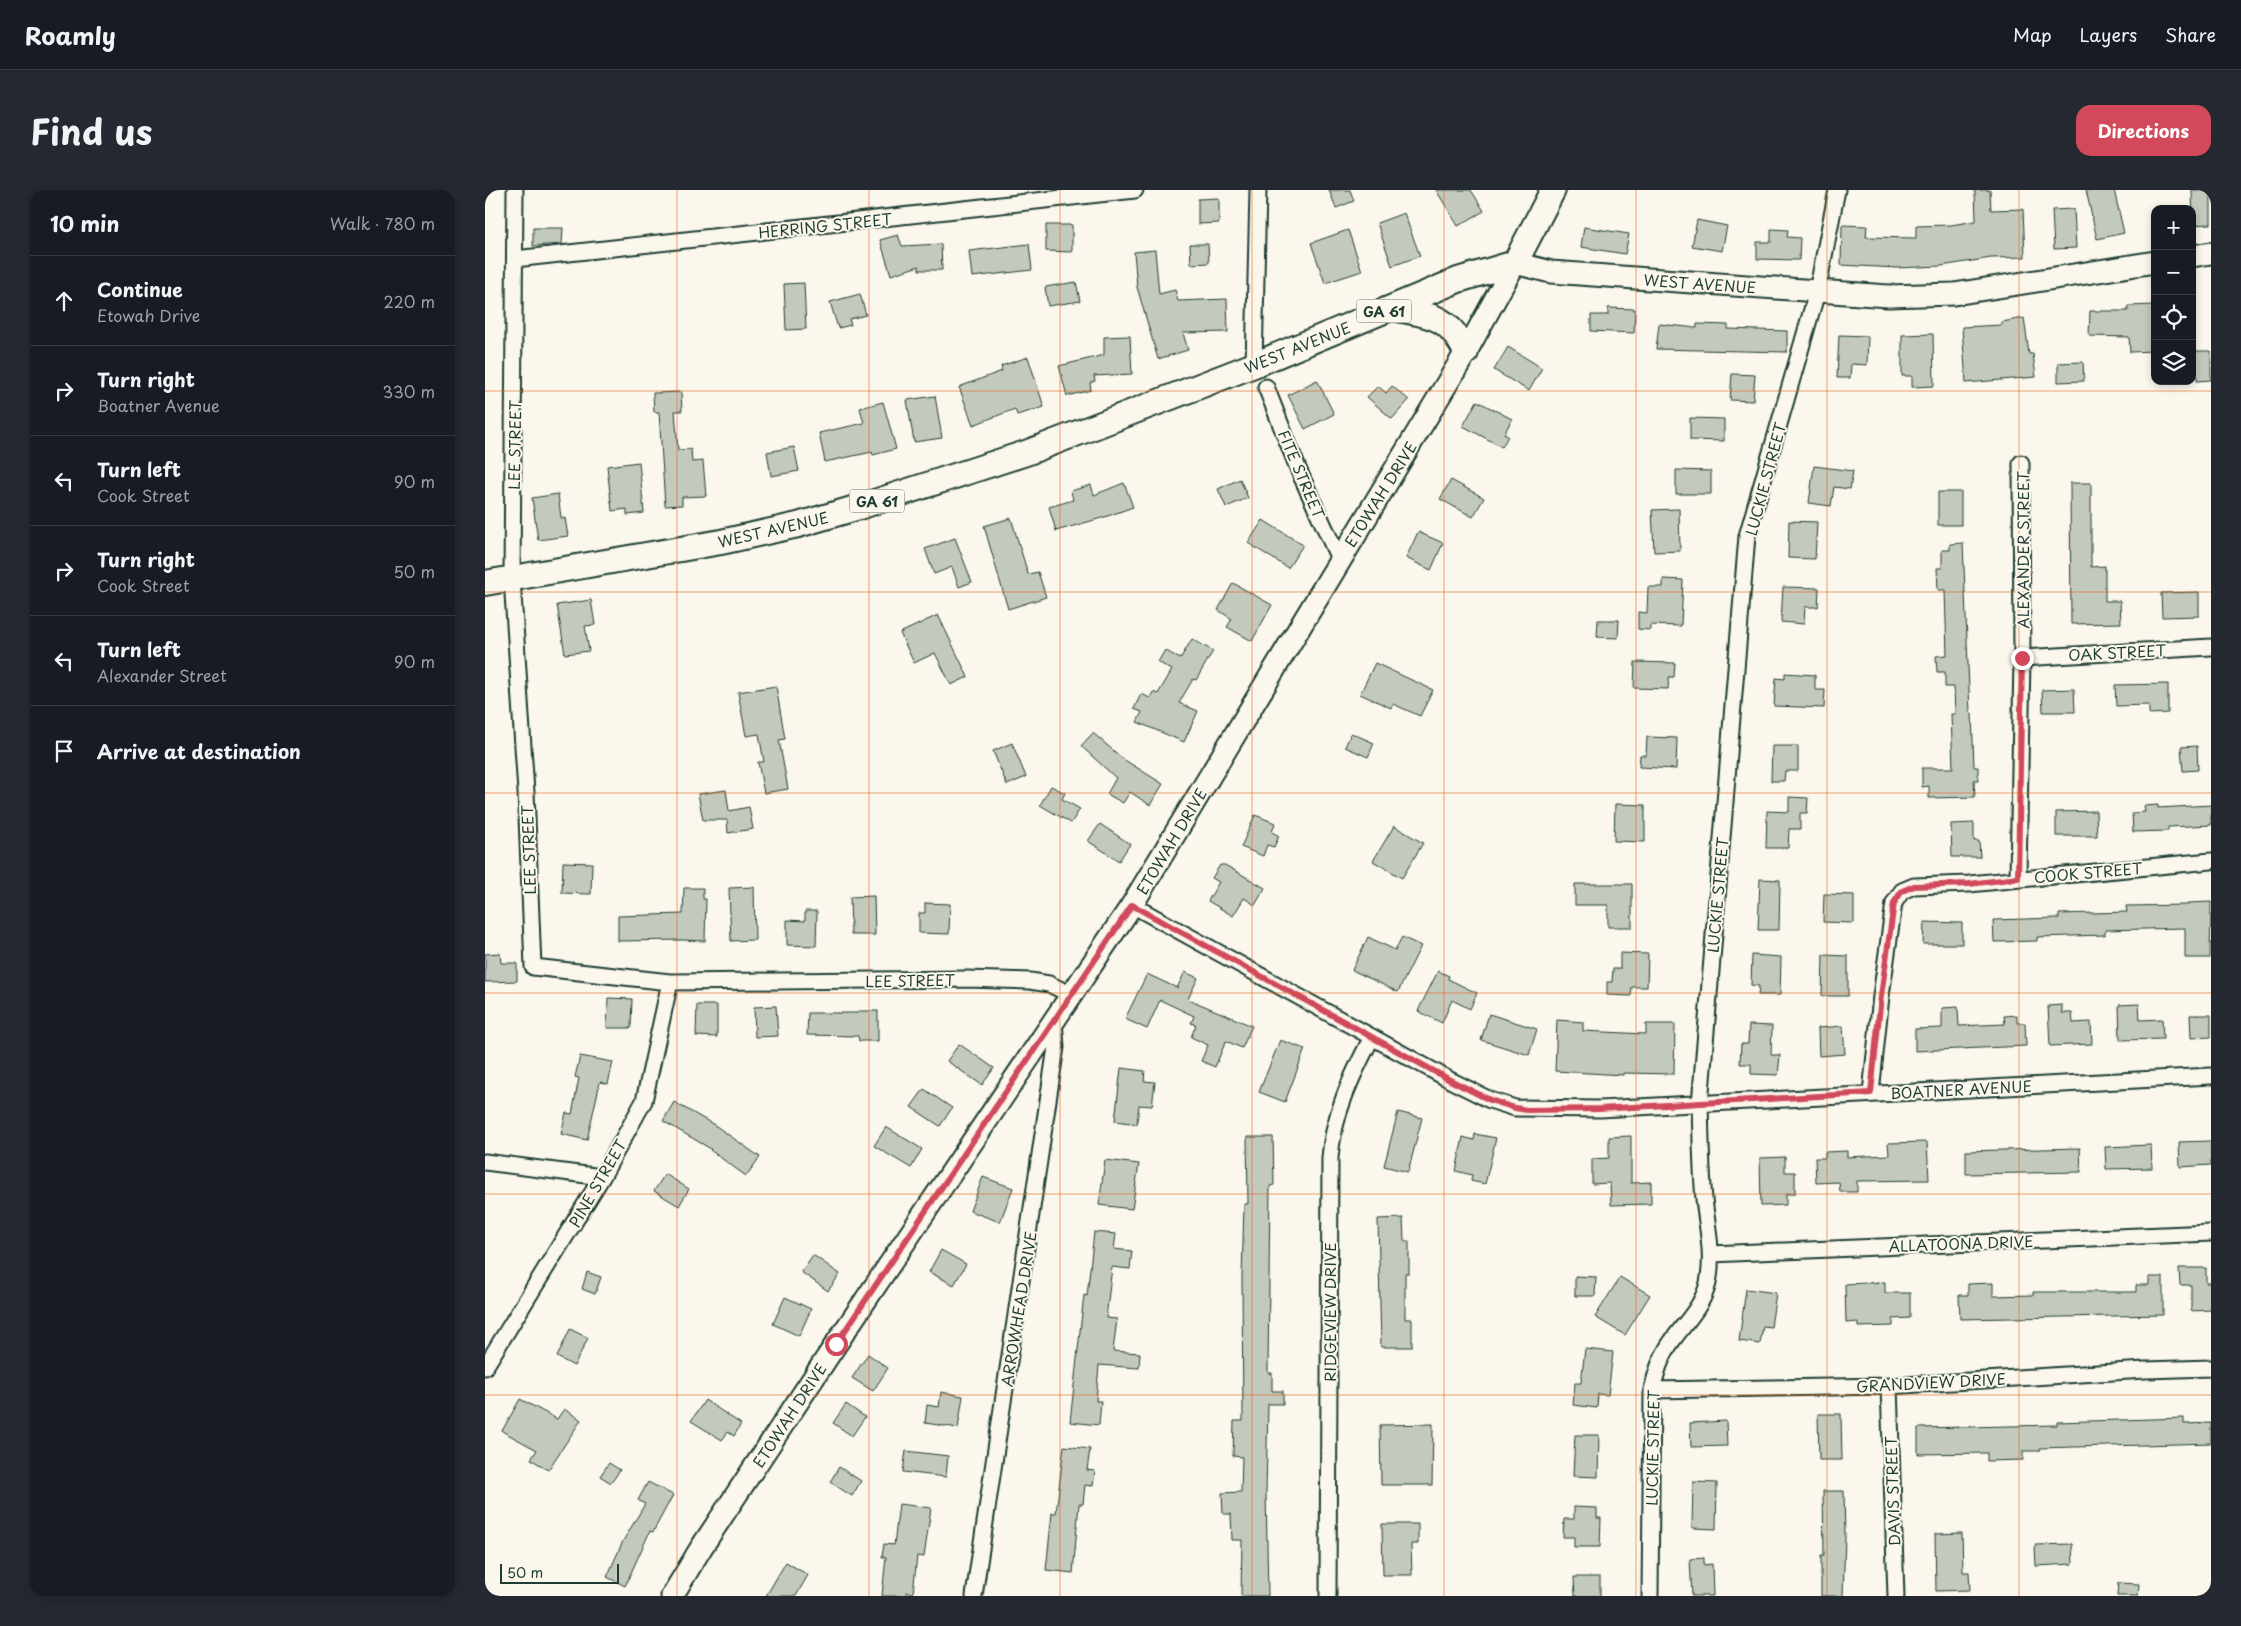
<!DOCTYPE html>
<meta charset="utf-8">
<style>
:root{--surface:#171b24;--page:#242831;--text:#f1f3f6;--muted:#9ea1a6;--line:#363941;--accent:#d1495b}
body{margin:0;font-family:"Playpen Sans",sans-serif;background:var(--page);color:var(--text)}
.controls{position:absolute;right:15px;top:15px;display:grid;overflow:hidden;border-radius:10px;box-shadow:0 2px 8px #0003}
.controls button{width:45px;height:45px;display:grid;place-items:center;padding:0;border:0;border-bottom:1px solid var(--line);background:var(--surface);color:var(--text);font:25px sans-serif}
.scale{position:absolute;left:15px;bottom:12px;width:119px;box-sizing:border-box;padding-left:5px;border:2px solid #1f3d34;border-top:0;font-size:14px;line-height:18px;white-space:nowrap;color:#1f3d34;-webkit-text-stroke:4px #fbf7ec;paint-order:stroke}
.stop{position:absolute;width:15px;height:15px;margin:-11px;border:4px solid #d1495b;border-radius:50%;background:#fff}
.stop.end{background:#d1495b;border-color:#fff;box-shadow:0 1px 5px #0008}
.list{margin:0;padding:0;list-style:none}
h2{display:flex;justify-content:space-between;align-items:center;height:65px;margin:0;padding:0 20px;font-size:21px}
h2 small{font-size:16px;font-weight:400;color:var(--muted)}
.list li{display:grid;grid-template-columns:32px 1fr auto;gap:15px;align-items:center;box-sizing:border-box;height:90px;padding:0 20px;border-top:1px solid var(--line)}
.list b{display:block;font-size:19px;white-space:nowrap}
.list p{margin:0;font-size:16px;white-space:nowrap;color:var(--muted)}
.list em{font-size:16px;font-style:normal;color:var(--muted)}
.icon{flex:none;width:28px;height:28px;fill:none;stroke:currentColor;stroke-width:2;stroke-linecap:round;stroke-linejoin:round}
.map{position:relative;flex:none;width:1726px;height:1406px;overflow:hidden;border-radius:15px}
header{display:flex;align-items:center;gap:30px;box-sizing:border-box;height:70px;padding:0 25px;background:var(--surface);border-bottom:1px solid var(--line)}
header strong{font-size:24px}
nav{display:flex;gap:28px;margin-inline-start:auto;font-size:18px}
.intro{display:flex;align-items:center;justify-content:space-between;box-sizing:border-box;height:120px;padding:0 30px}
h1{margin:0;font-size:35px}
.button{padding:12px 22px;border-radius:15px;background:var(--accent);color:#fff;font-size:18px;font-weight:700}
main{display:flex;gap:30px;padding:0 30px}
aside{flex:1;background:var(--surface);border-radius:15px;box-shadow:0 2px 8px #0003}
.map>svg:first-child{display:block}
.building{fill:#c4c9be;stroke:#1f3d34}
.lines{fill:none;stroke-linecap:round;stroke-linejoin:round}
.street-casing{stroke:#1f3d34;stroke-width:19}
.secondary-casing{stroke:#1f3d34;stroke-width:25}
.primary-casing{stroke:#1f3d34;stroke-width:28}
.street{stroke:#fbf7ec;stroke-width:15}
.secondary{stroke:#fbf7ec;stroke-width:21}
.primary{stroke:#fbf7ec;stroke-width:24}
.route{stroke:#d1495b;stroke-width:6}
.grid{fill:none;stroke:#e8590c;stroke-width:1;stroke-opacity:0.55}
.labels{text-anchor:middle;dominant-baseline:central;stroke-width:4;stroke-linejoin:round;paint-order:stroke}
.shield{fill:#fbf7ec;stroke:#61756b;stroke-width:1}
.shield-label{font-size:14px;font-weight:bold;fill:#1f3d34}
.street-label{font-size:15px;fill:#1f3d34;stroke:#fbf7ec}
</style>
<header>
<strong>Roamly</strong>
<nav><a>Map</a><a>Layers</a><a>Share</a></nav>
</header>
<div class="intro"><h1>Find us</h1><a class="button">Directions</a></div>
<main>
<aside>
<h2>10 min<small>Walk · 780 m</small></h2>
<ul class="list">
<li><svg class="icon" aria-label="ahead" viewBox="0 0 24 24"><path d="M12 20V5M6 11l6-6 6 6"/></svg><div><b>Continue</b><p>Etowah Drive</p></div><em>220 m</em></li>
<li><svg class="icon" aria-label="right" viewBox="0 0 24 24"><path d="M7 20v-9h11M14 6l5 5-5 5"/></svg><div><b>Turn right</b><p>Boatner Avenue</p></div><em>330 m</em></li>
<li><svg class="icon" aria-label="left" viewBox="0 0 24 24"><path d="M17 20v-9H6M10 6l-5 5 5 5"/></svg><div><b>Turn left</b><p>Cook Street</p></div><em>90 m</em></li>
<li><svg class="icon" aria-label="right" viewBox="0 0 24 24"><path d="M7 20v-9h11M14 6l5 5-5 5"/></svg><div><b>Turn right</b><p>Cook Street</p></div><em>50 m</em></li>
<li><svg class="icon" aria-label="left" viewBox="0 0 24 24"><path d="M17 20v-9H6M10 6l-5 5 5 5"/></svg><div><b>Turn left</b><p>Alexander Street</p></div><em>90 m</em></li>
<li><svg class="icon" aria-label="arrive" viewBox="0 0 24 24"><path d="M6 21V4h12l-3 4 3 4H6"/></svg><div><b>Arrive at destination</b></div></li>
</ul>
</aside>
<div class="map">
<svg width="1726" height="1406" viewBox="0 0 1726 1406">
<rect width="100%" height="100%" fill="#fbf7ec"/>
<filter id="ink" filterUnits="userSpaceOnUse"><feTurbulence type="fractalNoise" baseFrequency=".02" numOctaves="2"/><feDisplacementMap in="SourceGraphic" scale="10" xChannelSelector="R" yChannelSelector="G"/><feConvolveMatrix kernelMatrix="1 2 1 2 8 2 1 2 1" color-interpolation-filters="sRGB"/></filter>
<g filter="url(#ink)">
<!-- building -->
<path class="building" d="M844,0h21l4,11 -18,7z
M951,0h35l13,21 -26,15z
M1490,0h15l1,20 32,-1 2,48 -34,1 -50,8 -44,2 -56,-3 1,-40 25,1 -1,11 50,1v-12l35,-1 25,-4z
M1601,0h28l10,43 -27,6z
M1707,0h19v34l-18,1z
M734,8v25l-21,1v-25z
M1589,19l2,39 -22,1 -2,-39z
M919,23l16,43 -28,10 -15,-43z
M1212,30l30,6 -5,25 -30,-5z
M561,35h26v27l-26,-1z
M1099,37l45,7 -4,20 -44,-7z
M48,38h30l-1,16 -29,2z
M1286,39l17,1 -1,7 13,1 -1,22 -42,-1v-17h14z
M863,40l14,41 -37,12 -14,-40z
M413,45l4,11 39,-2 1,26h-23v-4l-28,9 -11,-35z
M544,54l3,26 -60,7 -3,-26z
M705,54h18l1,19 -18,1z
M670,60l4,44 16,-4 3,11 49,-2 1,33 -45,1 5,17 -30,9 -21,-72 -3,-35z
M591,92l4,19 -32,5 -3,-19z
M319,93l2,46 -20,1 -2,-46z
M375,104l6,21 -17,4 2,6 -13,3 -8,-26z
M1670,115v46l-25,1 -1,-15 -40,-1 1,-25h38v-5z
M1123,118l27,1 -1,24 -43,-2v-16h17z
M1539,128l5,36h4l3,23 -70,6 -4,-56 40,-2v-3z
M1174,134l38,4v-4l31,1v4l59,2v21l-131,-3z
M1448,144l1,52 -22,1v-11h-10v-41z
M1354,145l29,1 -1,29 -16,-1 -1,14h-13z
M645,146l2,38 -38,2 1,5 -5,2 1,7 -24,6 -8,-30 45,-11v-18z
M1023,157l34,21 -13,23 -35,-21z
M1710,161h16v29l-14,1z
M543,167l16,50 -27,8 -2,-6 -42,16 -14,-38 43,-16 -1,-5z
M1598,172l1,19 -26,1v-19z
M1247,184l23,1 -2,26 -23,-1z
M832,190l17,34 -29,15 -17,-34z
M893,196l8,7 6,-7 17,14 -17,19 -25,-22z
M196,202l1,19h-7l3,39 13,-1 1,13 11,-1 3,35 -24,1v8l-17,1 -6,-94h-5l-1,-19z
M450,206l7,42 -28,4 -7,-42z
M992,211l35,18 -8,15 4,2 -6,11 -39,-21z
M398,212l13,47 -23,6 -1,-3 -47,10 -6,-29 45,-10 -4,-15z
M1205,228l34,1v22l-34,-1z
M309,257l5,24 -28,5 -4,-24z
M154,272l5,51 -17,2v-6l-15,2 -5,-45z
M1329,276l39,5 -3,18 -16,-2 -3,19 -22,-3z
M1191,280l35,1v23h-35z
M755,289l8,19 -22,9 -8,-18z
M966,290l33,18 -11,19 -33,-18z
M639,293l9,24 -28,10 -49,14 -7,-24 24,-7 -2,-9 20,-6 3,10z
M1585,293h21v84l14,-1v35h15l1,22 -50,1z
M1453,302h23v33h-23z
M73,304l3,24h4l3,18 -30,4 -6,-42z
M1194,319l1,42 -26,1 -2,-42z
M526,328l17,56 10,-2 8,25 -38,12 -24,-83z
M778,330l40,25 -15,23 -40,-25z
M1304,331l28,1 -2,37 -27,-1z
M933,342l25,11 -12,27 -25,-12z
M470,348l17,44 -13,5 -7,-20 -18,7 -9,-25z
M1478,353l7,170h2l2,54h4v13h-4l1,17 -46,1v-12l-7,1v-19h31l-2,-54h4l-1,-27h-9v-15h-8l-1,-16 11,-1 -2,-65h-7l-1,-22h5v-18h8v-6z
M1178,389l20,1 -2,46 -31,-1v5l-12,-1v-17l9,1 1,-26h15z
M748,393l39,22 -20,36 -25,-14 5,-8 -14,-9z
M1298,397l36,1 -1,19h-13l-1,17 -23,-2z
M1714,402v24l-37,1 -1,-24z
M106,410l4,25 -10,1 4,25 -24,3 -8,-49z
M453,425l30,62 -17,8 -16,-32 -21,10 -14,-30z
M1113,430h21l-1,18 -21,-1z
M707,449l21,12 -17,29 -3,-1 -14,24 19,8 -14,31 -47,-20 5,-10 -8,-3 7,-15 9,4 3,-6 5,2 14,-24 -14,-8 7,-12 15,9z
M1150,472l40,1 -1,14h-5l-1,12 -34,-1z
M890,473l58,27 -13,26 -27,-12 -2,4 -31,-14z
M1300,483l30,2v15h10l-1,18 -50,-2 2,-28 9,1z
M1683,494v29l-19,1v-9l-33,1 -1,-21z
M291,496l9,53 -6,1 9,49 -24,4 -6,-31h6l-5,-28 -13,2 -8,-44z
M1589,499l1,23h-32l-1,-22z
M608,543l30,26 40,25 -13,21 -20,-13 -7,11 -16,-9 9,-16 -35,-32z
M866,543l23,10 -6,14 -23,-10z
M1162,547l30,1 -1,31 -37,-2 1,-12h6z
M527,553l14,34 -19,8 -14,-34z
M1287,556h26v25h-13l-1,10h-13z
M1712,556l1,24 -15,1 -2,-24z
M566,596l14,7 -3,6 18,10 -9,14 -31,-18z
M241,600l3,21 20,-4 4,22 -25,4 -1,-13h-24l-5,-26z
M1304,607l19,1 -1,15h-7v16h-11l-1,19h-22l1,-37 22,1z
M1130,614l30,1v37l-31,-1z
M1673,615v3l53,-3v20l-43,2v4l-35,1 -1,-19 13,-1 -1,-6z
M1611,621l1,25h-41v-24z
M770,625l20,8 -3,9 7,4 -5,11 -7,-2 -4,11 -22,-9z
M1489,633v18h5l1,16h-28l-1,-33z
M615,634l30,20 -11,17 -31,-20z
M909,636l29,17 -21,35 -29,-17z
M78,672l29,1 -1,31 -29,-1z
M735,675h5l40,23 -10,17 -11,-7 -11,18 -25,-15 11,-19 -7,-4z
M1275,689l20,1 -1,50h-21z
M1090,694h57v43h-24v-22h-33z
M269,697l1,53 -24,1 -2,-53z
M199,698h19v11h3l-1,42 -22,-1 -65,1v-25l65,-2z
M1339,704l30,1v28l-31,-1z
M389,706l1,39h-24l-1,-38z
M1726,712l-1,56h-25v-30l-80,2v5l-68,2v4l-43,1 -1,-22 66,-2v-4l68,-2 -1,-6 62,-1v-2z
M440,713l25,1 -1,30 -30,-1v-20h6z
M320,721h12l-1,35 -29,-1v-25l18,1z
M1439,732l38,1v21h-39z
M883,747l27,13 7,-13 19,9 -23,46 -46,-22z
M15,763l1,10h16v18l-32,1v-28z
M1135,763l28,1 -1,33h-15l-1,9 -24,-1v-13h5l1,-13h7z
M1267,765l29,2 -1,38h-22l1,-9 -8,-1z
M1338,765l25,1v40h-26z
M953,781l11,5 -1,3 29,14 -7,16 -18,-9 -10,23 -24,-12z
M700,782l13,6 -10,21 64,27 -10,22 -16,-7 -11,26 -14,-6 7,-16 -17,-8 5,-12 -5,-2 3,-7 -34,-16 -13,29 -22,-10 22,-45 30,14z
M123,808l24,1 -1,29h-24z
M1654,814l1,16 22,-1 1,20 -43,1 -1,-35z
M212,815h20v32l-21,-1z
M1577,815v8h10l1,10 18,-1 1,22 -42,2 -2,-40z
M291,816l2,30 -23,1 -1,-30z
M1473,817l1,19 46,-2 -1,-8 13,-1v8h8l1,23 -111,5v-22l27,-1v-20z
M373,821h20v30h-19l-1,-5 -51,-1 1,-22h50z
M1004,824l48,15 -8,26 -48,-15z
M1705,825h21v22l-20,1z
M1072,830l26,2v9l63,3v-10h29l-1,50 -51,-1v2l-68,-4z
M1264,835l23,1 -1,29h9l-2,20 -27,-1v-10h-11l1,-20h7z
M1358,836l2,28 -26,2 -1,-28z
M795,850l25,9 -20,53 -26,-10z
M474,854l35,24 -12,17 -35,-24z
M95,866l33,6 -5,22 -8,-2 -13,58 -26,-6 5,-21 6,1 7,-36 -4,-1z
M636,878l24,3 -1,10 11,1 -3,24 -13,-1 -2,19 -22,-3z
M439,899l28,19 -12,18 -29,-19z
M189,912l42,24 44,31 -14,19 -36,-26 1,-1 -48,-28z
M913,922l24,6 -14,54 -24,-6z
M401,937l36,22 -11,19 -37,-22z
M990,944l21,4 -11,46 -14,-3 1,-6 -16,-4 7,-34 11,3z
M1146,946v47l20,-1v22l-40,1 -1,-22 -18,1v-25l17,-1v-21z
M762,947h26l1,48 -4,1 -2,187h4v18h11v13h-15l-2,88 2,104h-27l1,-56h-10l-1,-26h-8l-1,-21 19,-1 1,-35 -9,-1 1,-35h9l-1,-143 2,-74h4z
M1726,951v24l-31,2 -1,-25z
M1442,952l2,38 -72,1v11h-17l-1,-10 -23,1 -1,-25h10v-6l22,-1v6l42,-2 -1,-12z
M1666,955l1,23 -46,1 -1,-22z
M1595,958l1,24 -115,2v-23z
M1300,967v15h10v22h-9v11l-25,1 -1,-48z
M620,970l34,4 -7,45 -33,-4z
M180,984l24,15 -10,17 -25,-15z
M498,987l30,11 -13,34 -30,-11z
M918,1028l1,23h5v32h-4v46h7v28h-31l-3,-128z
M609,1042l22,2 -2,15 18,2 -2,18 -18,-2 -6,51 11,1 -4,32 27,2 -1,15 -40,-3 -3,36h5l-2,24 -29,-3 14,-127 3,1z
M456,1060l25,14 -12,21 -25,-13z
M328,1065l27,19 -12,17 -27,-19z
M1694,1078h27v15h5v27l-20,1v-26h-11z
M102,1082l14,5 -6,17 -13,-5z
M1090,1086l21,1 -1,19h-20z
M1135,1087l30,18 -25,40 -30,-18z
M1664,1087h14v38l-203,4 -1,-24h9v-11l25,-1v13l40,-1v-3h103v-7h13z
M1400,1092v11h25v25l-17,1v7l-35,1v-5l-12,1 -1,-39z
M1261,1099l30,4 -5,34 -8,-1 -3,18 -21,-3z
M300,1107l26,12 -12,27 -26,-12z
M85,1139l18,9 -14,28 -17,-9z
M1100,1159l28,3 -5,43 -10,-1 -1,14 -24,-3 2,-22h6z
M383,1164l20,14 -15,23 -21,-13z
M456,1202l22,4 -5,32 -33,-5 2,-18 12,2z
M35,1209l37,20 7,-10 17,11 -33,50 -17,-11 6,-9 -35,-19z
M220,1210l36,24 -7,12 -6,-4 -6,8 -31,-19z
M361,1214l19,13 -13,19 -19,-13z
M1333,1224h23l1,46h-23z
M1699,1228v6l27,-1v20l-171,5v3h-17v9l-36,1v-8l-69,1v-26l139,-3v-3z
M1241,1231l1,25 -36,1 -1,-24z
M948,1234l-1,61h-51l-1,-60z
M1090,1245h24l-1,42 -25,-1z
M579,1256l26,3 -3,21 8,1 -2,15 -8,-1 -2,19h-4l-6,69 -27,-3 6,-57h4z
M421,1261l42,5 -2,21 -43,-5z
M124,1273l11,7 -9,13 -11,-7z
M354,1277l22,14 -9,15 -22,-14z
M163,1292l25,13 -20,37 -3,-1 -25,55 -18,-9 16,-36 22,-37 -7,-4z
M1208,1292l24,1 -1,46 -24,-1z
M1338,1301h21l1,46 -2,59h-22v-41h3z
M414,1314l32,4 -7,49 -7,-1 -4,37 -6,-1v4h-25l4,-39h-4l2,-13 10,1z
M1089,1317l23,1v10h4l-1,29h-26v-10h-11l1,-18h10z
M897,1334h36v20h-7l1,31h-29z
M1477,1343l1,39h6l1,18 -34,1 -1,-57z
M1587,1354l1,20 -37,2 -1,-21z
M1219,1368v7l8,-1 1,32h-21l-2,-37z
M301,1372l22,13 -12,21h-30z
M1089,1387h26v19h-25z
M1633,1393l21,1 -1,12h-21z"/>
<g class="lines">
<!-- street casing -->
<g class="street-casing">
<path id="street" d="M30,0l-3,389 14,213 7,175 137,15 296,-3 64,2 19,3 23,11
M30,69l620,-69
M769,175l4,-175
M781,197l33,84 40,88
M1537,468l189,-11
M1533,688l4,-220 -1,-195
M647,715l318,175 40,20 25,8 85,1 611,-33
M1386,903l10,-97 13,-93 8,-12 12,-5 55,-2 242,-23
M0,972l117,15
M1226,1064l500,-21
M0,1177l117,-190 42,-76 26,-119
M1404,1196l7,210
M1167,1200l237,-4 256,-16 66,-2
M489,1406l82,-549 -2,-26
M843,1406l2,-438c3,-43 22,-83 42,-121
M1165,1406l2,-206c4,-15 7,-29 16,-43 13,-21 34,-38 40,-64 6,-28 -1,-56 -4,-84 -3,-31 -3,-64 -4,-95l47,-568 70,-244 20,-102"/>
</g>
<!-- secondary casing -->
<g class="secondary-casing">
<path id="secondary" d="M1707,66l19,-3
M187,1406l29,-48 135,-204 296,-439 334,-553 49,-89 36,9 337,24 66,-2 201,-32"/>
</g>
<!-- primary casing -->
<g class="primary-casing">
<path id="primary" d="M908,118c38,8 54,6 73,44
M0,393l236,-41 77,-17 61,-18 167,-54 228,-88 204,-85 57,-17 38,-73"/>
</g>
<!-- street -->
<use href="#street" class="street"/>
<!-- secondary -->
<use href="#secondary" class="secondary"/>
<!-- primary -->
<use href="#primary" class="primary"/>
</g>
</g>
<g class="lines" filter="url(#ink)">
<!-- route -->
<path class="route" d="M351,1154l296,-439 318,175 40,20 25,8 12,2 72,-1 272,-16 10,-97 13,-93 8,-12 12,-5 55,-2 49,-6 4,-220"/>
</g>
<!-- grid -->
<path class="grid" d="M192,0v1406M384,0v1406M575,0v1406M767,0v1406M959,0v1406M1151,0v1406M1342,0v1406M1534,0v1406M0,201h1726M0,402h1726M0,603h1726M0,803h1726M0,1004h1726M0,1205h1726"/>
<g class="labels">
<!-- shield labels -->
<g class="shield">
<rect x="871.5" y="109.5" width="55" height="23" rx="4"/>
<rect x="364.5" y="299.5" width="55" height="23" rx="4"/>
</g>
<g class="shield-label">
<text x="899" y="121">GA 61</text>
<text x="392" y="311">GA 61</text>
</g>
<!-- street labels -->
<g class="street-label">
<text transform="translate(340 35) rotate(-6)">HERRING STREET</text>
<text transform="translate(1215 93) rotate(4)">WEST AVENUE</text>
<text transform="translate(812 157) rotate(-22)">WEST AVENUE</text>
<text transform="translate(29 255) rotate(-89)">LEE STREET</text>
<text transform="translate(817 284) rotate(67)">FITE STREET</text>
<text transform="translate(1280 289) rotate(-75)">LUCKIE STREET</text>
<text transform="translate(895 304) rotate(-58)">ETOWAH DRIVE</text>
<text transform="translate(288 339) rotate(-13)">WEST AVENUE</text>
<text transform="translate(1537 360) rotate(-90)">ALEXANDER STREET</text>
<text transform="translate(1632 462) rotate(-3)">OAK STREET</text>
<text transform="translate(686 651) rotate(-59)">ETOWAH DRIVE</text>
<text transform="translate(43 660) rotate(-92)">LEE STREET</text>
<text transform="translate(1603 682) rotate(-5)">COOK STREET</text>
<text transform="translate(1232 705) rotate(-85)">LUCKIE STREET</text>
<text transform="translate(425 790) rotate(-1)">LEE STREET</text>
<text transform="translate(1476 899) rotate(-3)">BOATNER AVENUE</text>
<text transform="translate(112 993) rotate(-60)">PINE STREET</text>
<text transform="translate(1476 1053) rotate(-2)">ALLATOONA DRIVE</text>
<text transform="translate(533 1119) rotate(-81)">ARROWHEAD DRIVE</text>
<text transform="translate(844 1122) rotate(-90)">RIDGEVIEW DRIVE</text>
<text transform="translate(1446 1192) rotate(-3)">GRANDVIEW DRIVE</text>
<text transform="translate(304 1225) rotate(-57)">ETOWAH DRIVE</text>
<text transform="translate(1167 1258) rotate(-89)">LUCKIE STREET</text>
<text transform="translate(1407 1301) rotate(-92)">DAVIS STREET</text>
</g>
</g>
</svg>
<div class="controls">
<button>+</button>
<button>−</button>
<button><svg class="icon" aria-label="locate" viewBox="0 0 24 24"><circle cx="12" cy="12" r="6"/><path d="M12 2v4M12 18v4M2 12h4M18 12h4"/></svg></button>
<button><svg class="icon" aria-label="layers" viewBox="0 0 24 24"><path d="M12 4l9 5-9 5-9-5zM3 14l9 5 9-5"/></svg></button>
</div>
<div class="scale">50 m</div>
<div class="stop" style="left:351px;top:1154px"></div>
<div class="stop end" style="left:1537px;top:468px"></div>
</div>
</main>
